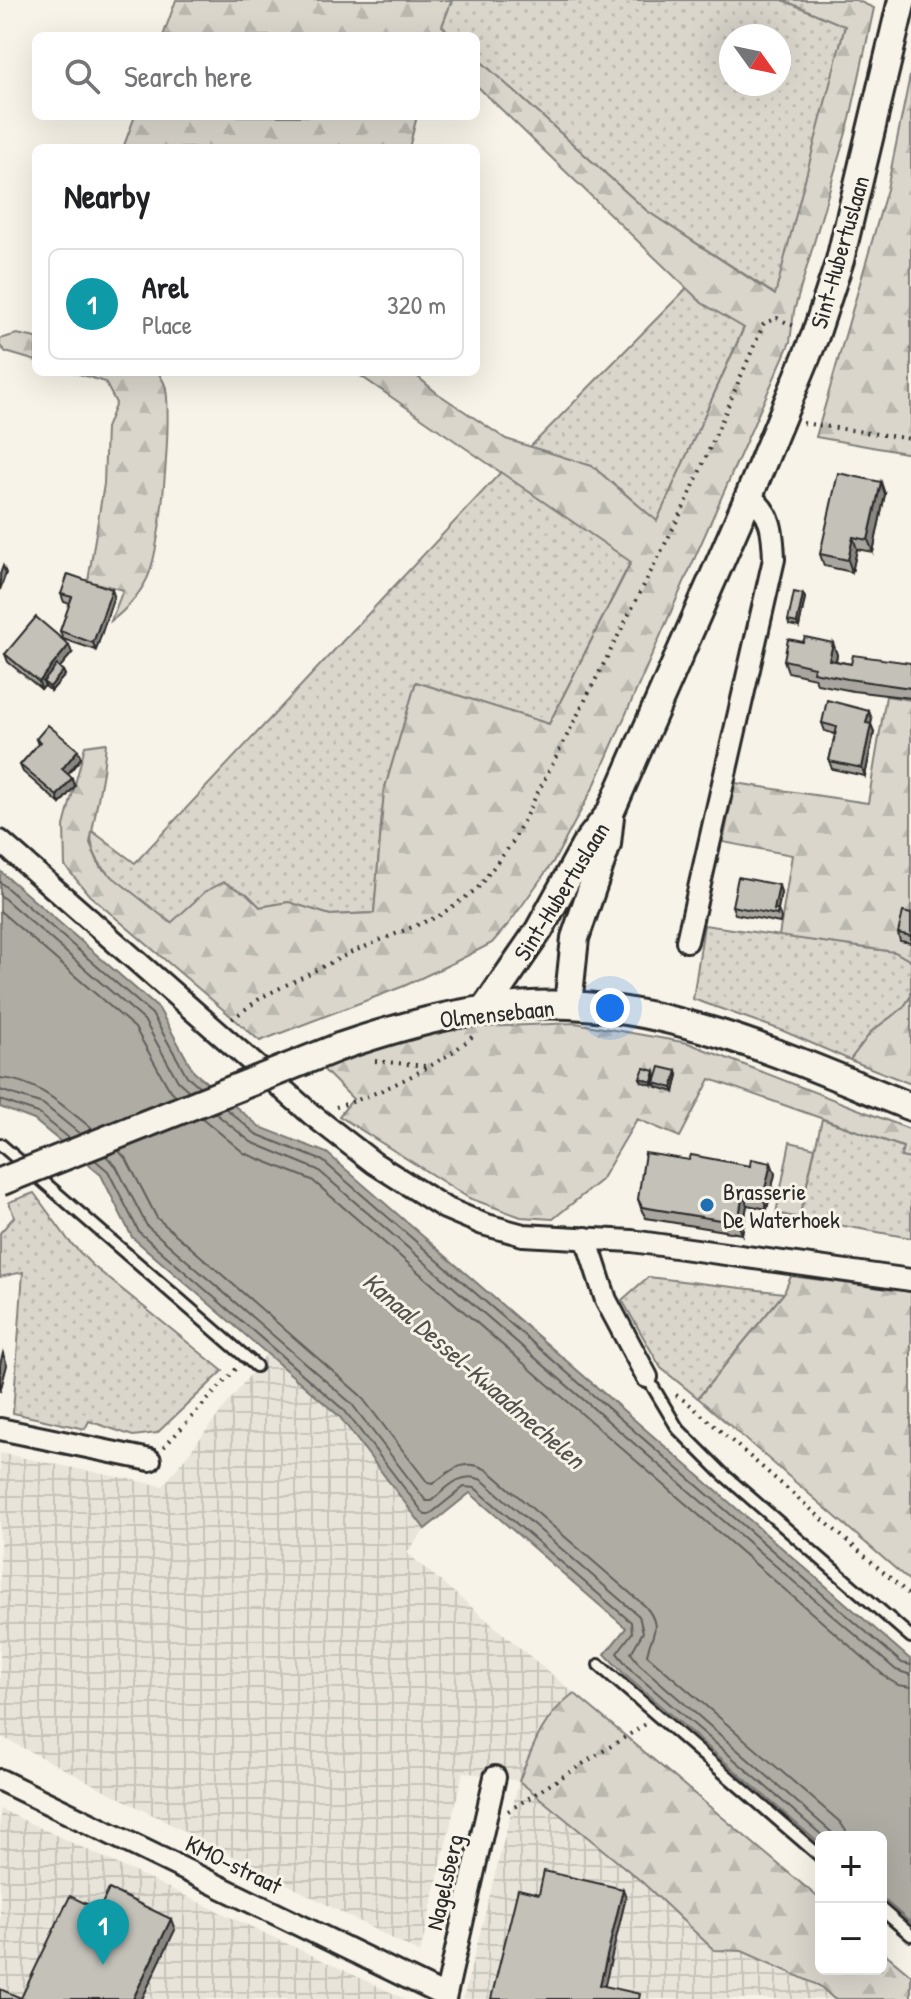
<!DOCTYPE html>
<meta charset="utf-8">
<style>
:root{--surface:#fff;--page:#f2f2f2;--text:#202124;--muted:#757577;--line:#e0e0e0;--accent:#0f766e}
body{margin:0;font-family:"Patrick Hand",sans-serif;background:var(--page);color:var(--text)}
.controls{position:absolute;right:24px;bottom:24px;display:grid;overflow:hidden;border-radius:12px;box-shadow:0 8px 32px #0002}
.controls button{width:72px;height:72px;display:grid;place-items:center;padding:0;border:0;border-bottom:2px solid var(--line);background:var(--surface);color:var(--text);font:40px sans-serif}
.compass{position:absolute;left:719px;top:24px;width:72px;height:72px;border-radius:50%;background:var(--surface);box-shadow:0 8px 32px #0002;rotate:123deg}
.you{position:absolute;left:610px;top:1008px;width:28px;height:28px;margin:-20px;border:6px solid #fff;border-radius:50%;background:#1a73e8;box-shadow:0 0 0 12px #1a73e833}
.badge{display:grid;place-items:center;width:52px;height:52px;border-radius:50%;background:var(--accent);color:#fff;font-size:26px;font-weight:700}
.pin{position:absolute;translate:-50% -66px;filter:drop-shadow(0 2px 4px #0008)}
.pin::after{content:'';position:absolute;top:42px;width:28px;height:24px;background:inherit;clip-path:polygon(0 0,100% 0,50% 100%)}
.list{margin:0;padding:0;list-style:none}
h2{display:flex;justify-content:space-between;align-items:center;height:104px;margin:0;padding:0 32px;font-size:34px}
h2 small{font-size:26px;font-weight:400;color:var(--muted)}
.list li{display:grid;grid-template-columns:52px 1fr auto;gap:24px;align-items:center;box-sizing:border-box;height:112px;margin:0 16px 16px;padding:0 16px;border:2px solid var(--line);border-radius:12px}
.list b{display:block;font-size:30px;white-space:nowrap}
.list p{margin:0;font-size:26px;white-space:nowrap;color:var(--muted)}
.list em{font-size:26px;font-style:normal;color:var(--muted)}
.icon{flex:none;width:44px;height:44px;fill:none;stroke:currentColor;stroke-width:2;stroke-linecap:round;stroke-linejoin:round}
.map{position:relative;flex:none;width:911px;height:1999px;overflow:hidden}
.search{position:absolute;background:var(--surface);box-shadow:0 8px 32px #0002;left:32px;top:32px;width:448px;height:88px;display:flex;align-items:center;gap:20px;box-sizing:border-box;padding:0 28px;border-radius:12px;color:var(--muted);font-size:30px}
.panel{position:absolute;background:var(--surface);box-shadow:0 8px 32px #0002;left:32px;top:144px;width:448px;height:232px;border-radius:12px}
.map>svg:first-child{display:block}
.industrial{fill:url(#industrial-grid)}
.grass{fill:url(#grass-dots);stroke:#82807c;stroke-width:2;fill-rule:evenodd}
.forest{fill:url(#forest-firs);stroke:#82807c;stroke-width:2}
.green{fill:#dad6cc;stroke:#82807c;stroke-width:2}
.water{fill:#afaca4;stroke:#7a7874;stroke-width:2}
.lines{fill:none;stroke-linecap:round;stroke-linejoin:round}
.shore{stroke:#605f5b;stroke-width:2}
.service-casing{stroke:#2b2b2b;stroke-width:16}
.minor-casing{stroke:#2b2b2b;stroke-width:26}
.tertiary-casing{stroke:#2b2b2b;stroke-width:32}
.path{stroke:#2b2b2b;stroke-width:4;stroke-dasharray:2 6;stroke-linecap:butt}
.service{stroke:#f7f3e8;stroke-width:10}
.minor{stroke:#f7f3e8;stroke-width:20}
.tertiary{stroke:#f7f3e8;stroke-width:26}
.tertiary-bridge-casing{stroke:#2b2b2b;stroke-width:32;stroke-linecap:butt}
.tertiary-bridge{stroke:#f7f3e8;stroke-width:26}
.wall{fill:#a9a69f;stroke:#2b2b2b;stroke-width:2}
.shaded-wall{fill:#898782;stroke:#2b2b2b;stroke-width:2}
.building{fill:#c4c1b9;stroke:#2b2b2b;stroke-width:2}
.poi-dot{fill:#1f6fb2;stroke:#f7f3e8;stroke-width:3}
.labels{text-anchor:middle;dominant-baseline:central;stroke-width:6;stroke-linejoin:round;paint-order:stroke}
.street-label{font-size:24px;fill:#2b2b2b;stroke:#f7f3e8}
.poi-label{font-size:24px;fill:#2b2b2b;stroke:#f7f3e8;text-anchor:start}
.water-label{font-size:26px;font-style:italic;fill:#53524f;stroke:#f7f3e8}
</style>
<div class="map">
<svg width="911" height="1999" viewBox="0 0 911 1999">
<defs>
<pattern id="industrial-grid" width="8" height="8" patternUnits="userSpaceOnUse" patternTransform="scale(2)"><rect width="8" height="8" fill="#e8e4da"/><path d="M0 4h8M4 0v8" fill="none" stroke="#c7c4bb"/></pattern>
<pattern id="grass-dots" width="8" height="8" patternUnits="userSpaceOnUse" patternTransform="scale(2)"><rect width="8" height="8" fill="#dad6cc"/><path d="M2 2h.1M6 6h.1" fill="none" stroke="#bbb8af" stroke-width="1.8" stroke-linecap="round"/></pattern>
<pattern id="forest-firs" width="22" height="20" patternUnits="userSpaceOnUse" patternTransform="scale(2)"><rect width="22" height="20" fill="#dad6cc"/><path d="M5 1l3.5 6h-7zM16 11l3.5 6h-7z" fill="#bbb8af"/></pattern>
</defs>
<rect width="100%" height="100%" fill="#f7f3e8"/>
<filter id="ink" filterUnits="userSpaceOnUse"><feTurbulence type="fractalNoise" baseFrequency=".0125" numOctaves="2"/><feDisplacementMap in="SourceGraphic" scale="16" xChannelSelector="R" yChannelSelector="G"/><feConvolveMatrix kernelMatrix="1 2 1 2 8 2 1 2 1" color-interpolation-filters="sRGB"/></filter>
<g filter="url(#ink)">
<!-- industrial -->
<path class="industrial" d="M267,1353l72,63 86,113 -18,24 167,140 -17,13 84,175 73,69 28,1 78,35 14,13h-371l56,-218 -56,-9 -43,181 -420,-217v-283l163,33z
M0,1809l405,190h-405z"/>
<!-- grass -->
<path class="grass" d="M452,0h331l62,26 -69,269 -129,-84 -171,-154v-21h-23l-11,-10zM731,36h48v48h-48z
M687,288l15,15 42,24 -87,195 -37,-33 -90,-42z
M501,472l130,89 -82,163 -133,-42 -32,109 -10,122 -44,2 -42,-13 -28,5 -13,-13 -41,-3 -34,33c-27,-21 -88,-54 -80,-93l43,32z
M704,925l191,27 16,9v35l-8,12 -31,23 -22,29 -69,-30 -88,-31z
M822,1119l81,28 -2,10 10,2v79l-112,-20z
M34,1193l35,48 23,24 131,106 -66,62 -24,3 -44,-15 -4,8 -72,-16 10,-141 -23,5v-44l14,-16 -5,-15z
M648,1277l136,16 -86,105 -37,-30 -39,-68z"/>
<!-- forest -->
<path class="forest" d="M176,0h276l-10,26 11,10h-290z
M783,0h73l18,8 -24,111 -56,192 -4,31 -195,442 -40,75 -44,62 -19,22 -37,19 -51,24 -144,55 -171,-146 -24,-29 -1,-40 21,-80 21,-3 -3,29 -13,71 10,24 71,56 35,-32 18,-9 23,12 13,13 29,-5 41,13 44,-2 10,-122 32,-109 133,42 82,-162 -276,-190h57l25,21 69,46 86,27 65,55 87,-193 -42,-25 -226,-218v-28l171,154 128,84 70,-269z
M911,71v383l-95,-17 71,-248z
M135,116h282l-8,32h-286z
M17,334l19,4v23l-30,-9 -6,-6v-7z
M73,372h85c3,5 7,11 8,16 5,37 -4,159 -19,191 -8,16 -22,32 -36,42l12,-31 -35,-9 16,-97 2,-56 10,-25 -11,-21z
M886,696l25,4v261l-16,-9 -116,-16 13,-81 -69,-13 12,-59 133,20z
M911,996v88l-61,-24 22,-29 31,-23z
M575,1023l113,20 221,86 2,1v29l-10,-2 2,-10 -193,-68 -30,58 -43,-18 -36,61 -48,39 -32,-2 -52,-19 -130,-82 14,-17 -31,-31 47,-22 65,-17z
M791,1276l120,16v290l-213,-184 86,-105z
M574,1693l247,207v69h60v-19l30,25v24h-77l-14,-13 -78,-35 -28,-1 -73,-69 -122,-100c14,-35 24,-65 55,-88z"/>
<!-- green -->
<path class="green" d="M790,1142l25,6 -16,70 -23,-5z"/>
<!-- water -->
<path class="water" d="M0,871l159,138 35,63 66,55 67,26 584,507v263l-30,-26v-60h-60v8l-194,-168 -22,-23 21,-26 -156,-135 -45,36 -86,-113 -207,-179 -31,-62 -67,-55 -34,-13z"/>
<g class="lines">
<!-- shore -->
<path class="shore" d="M0,882l152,132 35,62 12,10
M0,895l144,125 34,61 11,10
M0,911l135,117 33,59 8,9
M0,1078c37,2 65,29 92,51
M0,1090l43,14 37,30
M0,1100l38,13 31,25
M225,1108l31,26 67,27 579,502 9,2
M215,1113l36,29 67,28 578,500 15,5
M202,1118l42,35 68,27 576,499 10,6 13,2
M119,1151l8,9 30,58 203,177 68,88 5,1c18,-15 34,-28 57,-12l155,134c19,22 5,29 2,49l193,167 10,15
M106,1156l10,10 31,60 204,177 75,98h5c15,-12 30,-31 51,-21l157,136 4,16 -12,21 8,11 198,173
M95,1160l13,11 31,61 206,179 80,104h4l35,-28 11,1 156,134 1,11 -15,20 15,18 192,166"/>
<!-- service casing -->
<g class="service-casing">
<path id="service" d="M0,1144l256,222
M647,1377l31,52 45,45 188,163
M599,1665l222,192
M881,1909l30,26"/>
</g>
<!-- minor casing -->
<g class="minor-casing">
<path id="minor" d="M0,841l311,273 63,49 71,45 38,16 40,11 109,6 279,39
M687,941l87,-382c-1,-28 -2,-46 -25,-63
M586,1238l20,62 41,77
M0,1429l150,31
M0,1780l445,216
M445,1999l50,-222"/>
</g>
<!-- tertiary casing -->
<g class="tertiary-casing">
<path id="tertiary" d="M568,1005l7,-67 32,-94 3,-28
M484,1010l55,-80 47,-86 24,-31 139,-317 66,-160 25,-76 62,-260
M339,1047c73,-25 152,-46 231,-42 121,6 231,58 341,102"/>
</g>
<!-- path -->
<path class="path" d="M803,423l108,16
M232,1019l30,-22 90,-45 87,-36 38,-27 35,-46 174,-340 78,-180 13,-5 17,8
M375,1061l51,5
M336,1107c40,-11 106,-43 137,-71
M676,1395l12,8 223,193
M164,1447l73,-79
M508,1811l138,-87"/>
<!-- service -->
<use href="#service" class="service"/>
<!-- minor -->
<use href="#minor" class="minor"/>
<!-- tertiary -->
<use href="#tertiary" class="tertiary"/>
<!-- tertiary-bridge casing -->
<g class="tertiary-bridge-casing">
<path id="tertiary-bridge" d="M0,1182l339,-135"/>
</g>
<!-- tertiary-bridge -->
<use href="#tertiary-bridge" class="tertiary-bridge"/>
</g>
<!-- wall -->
<path class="wall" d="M885,494l-12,58 -16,-3 -5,23 -28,-6 -4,-12z
M61,594l53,2 -18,54 -33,-11 -3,-8 10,-27 -6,-2z
M803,594l2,4 -6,29 -10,-2 -1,-4z
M803,642l30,1 4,12 -1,6 15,3 60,-1v35l-58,-7 -36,-7 -2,-6 -27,-6 -4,-12z
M72,653l-13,15 4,3 2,4 -14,16 -6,-5 -4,3 -33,-27 -3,-8z
M872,719l-1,5 3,8 -9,44 -33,-7 -3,-8 6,-27 -10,-3 -3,-8z
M36,739l45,19 -13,16 7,12 -15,18 -37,-32 -3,-7 18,-20z
M781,893l-3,17 3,8 -1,5 -45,-9 -3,-8z
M911,914v29l-11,-2 -2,-8z
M656,1075l-3,10 -11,-3 -2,-4z
M678,1075l-4,17 -17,-5 -2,-4z
M689,1160l61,6 21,-3 4,11 -8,35 -20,-4 -5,29 -96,-16 -4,-7 -4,-12z"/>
<!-- shaded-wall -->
<path class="shaded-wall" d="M881,482l4,12 -12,58 -5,-12z
M853,537l4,12 -5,23 -4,-12z
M3,566l3,7 -6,17v-16z
M112,589l2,7 -18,54 -3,-7z
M803,594l2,4 -6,29 -2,-4z
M833,643l4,12 -4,16 -4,-11z
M69,645l3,8 -26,31 -3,-2 2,4 -4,3 -2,-7z
M63,671l2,4 -14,16 -1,-4z
M869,711l3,8 -3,12 -3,-8z
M871,724l3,8 -9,44 -3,-8z
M78,750l3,8 -16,19 -3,-8z
M72,778l3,8 -15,18 -3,-8z
M779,885l2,8 -4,22 -3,-5z
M655,1071l1,4 -3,10 -1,-3z
M677,1071l1,4 -4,17 -2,-4z
M771,1163l4,11 -8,35 -4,-12z
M743,1193l4,12 -5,29 -4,-11z
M3,1353l4,12 -7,27v-28z
M623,1889l3,8 -23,96 -3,-8z
M171,1919l4,11 -33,69h-9z"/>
<!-- building -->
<path class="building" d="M838,473l43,9 -13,58 -15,-3 -5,23 -28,-6z
M68,574l44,15 -19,54 -33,-12 12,-34 -11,-3z
M794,592l9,2 -6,29 -9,-2z
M36,617l33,28 -30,37 -34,-28z
M805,637l28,6 -4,17 22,4 2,-9 58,8v25l-63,-9 -35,-7 1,-5 -30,-7 4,-21 15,3z
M57,665l6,6 -13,16 -7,-5z
M827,700l42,11 -3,12 5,1 -9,44 -33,-7 8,-34 -15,-4z
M48,725l30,25 -16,19 10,9 -15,18 -37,-31 20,-23 -4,-3z
M738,877l41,8 -5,25h4l-1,5 -45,-9z
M903,912l8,2v22l-13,-3z
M660,1067l17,4 -5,17 -17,-5z
M644,1068l11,3 -3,11 -12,-4z
M645,1153l44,7 2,-5 59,11 1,-7 20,4 -8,34 -20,-4 -5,30 -96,-16 -4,-8z
M544,1871l79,18 -23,96 40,9 -1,5h-148l27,-110 21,5z
M109,1889l62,30 -38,80h-133v-10l21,9 49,-102 29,14z"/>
</g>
<!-- markers -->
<circle class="poi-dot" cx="707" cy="1205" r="8"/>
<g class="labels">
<!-- street labels -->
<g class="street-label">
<text transform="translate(839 252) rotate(-74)">Sint-Hubertuslaan</text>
<text transform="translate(561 891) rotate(-58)">Sint-Hubertuslaan</text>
<text transform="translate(497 1013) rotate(-6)">Olmensebaan</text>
<text transform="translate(234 1864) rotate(26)">KMO-straat</text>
<text transform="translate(444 1882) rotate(-77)">Nagelsberg</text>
</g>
<!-- poi labels -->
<g class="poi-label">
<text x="723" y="1191">Brasserie<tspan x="723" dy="28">De Waterhoek</tspan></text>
</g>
<!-- water labels -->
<g class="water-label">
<text transform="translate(474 1370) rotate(41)">Kanaal Dessel-Kwaadmechelen</text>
</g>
</g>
</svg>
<div class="controls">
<button>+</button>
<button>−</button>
</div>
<svg class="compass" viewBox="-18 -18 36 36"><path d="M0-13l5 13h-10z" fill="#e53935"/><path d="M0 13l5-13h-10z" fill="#757577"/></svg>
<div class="you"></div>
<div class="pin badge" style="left:103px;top:1965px;background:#0f9aa8">1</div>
<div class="search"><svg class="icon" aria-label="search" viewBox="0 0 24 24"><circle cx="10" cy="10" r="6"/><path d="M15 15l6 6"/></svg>Search here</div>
<section class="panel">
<h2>Nearby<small></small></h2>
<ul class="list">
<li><span class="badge" style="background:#0f9aa8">1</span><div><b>Arel</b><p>Place</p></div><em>320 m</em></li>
</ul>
</section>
</div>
